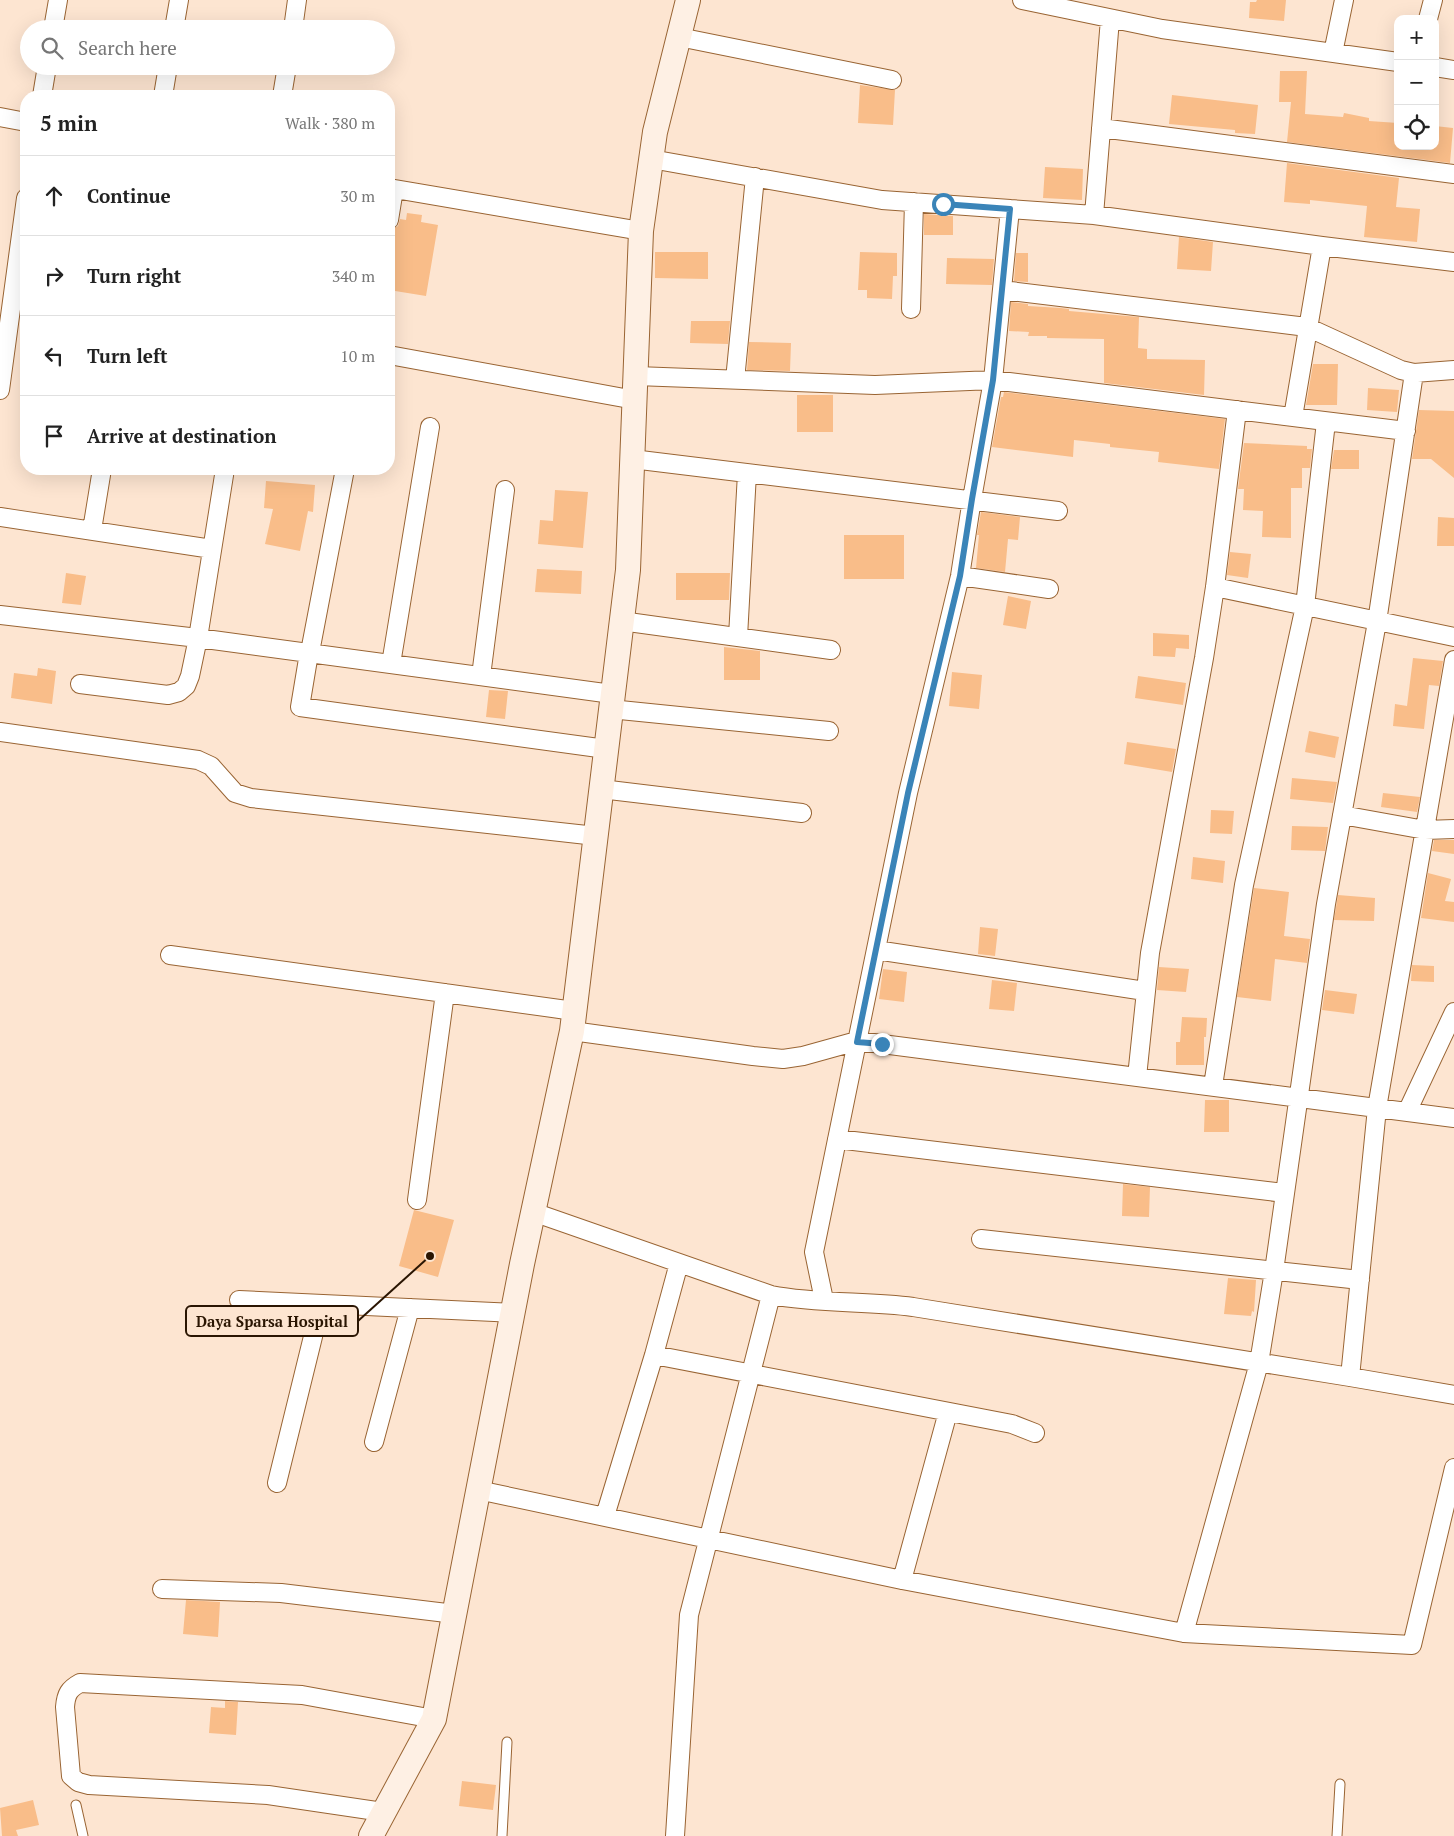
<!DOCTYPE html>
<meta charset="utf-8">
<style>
:root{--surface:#fff;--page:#f6f6f6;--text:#222;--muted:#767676;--line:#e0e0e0}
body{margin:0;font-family:"PT Serif",serif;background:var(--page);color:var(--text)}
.controls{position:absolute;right:15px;top:15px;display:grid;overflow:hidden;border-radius:10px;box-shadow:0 5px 20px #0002}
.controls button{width:45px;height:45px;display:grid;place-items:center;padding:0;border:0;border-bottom:1px solid var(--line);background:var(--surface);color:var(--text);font:25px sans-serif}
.stop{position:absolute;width:15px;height:15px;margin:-11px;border:4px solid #3a84b8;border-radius:50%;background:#fff}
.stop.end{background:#3a84b8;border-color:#fff;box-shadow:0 1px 5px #0008}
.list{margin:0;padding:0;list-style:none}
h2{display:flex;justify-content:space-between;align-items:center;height:65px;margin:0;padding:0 20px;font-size:21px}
h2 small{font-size:16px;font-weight:400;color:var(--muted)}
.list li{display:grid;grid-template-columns:32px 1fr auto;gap:15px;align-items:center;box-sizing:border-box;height:80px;padding:0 20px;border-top:1px solid var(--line)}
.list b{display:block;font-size:19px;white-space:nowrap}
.list em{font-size:16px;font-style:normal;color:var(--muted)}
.icon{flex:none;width:28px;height:28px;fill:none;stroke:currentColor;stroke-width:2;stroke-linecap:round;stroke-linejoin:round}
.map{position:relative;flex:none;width:1454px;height:1836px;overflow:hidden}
.search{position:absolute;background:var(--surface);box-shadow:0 5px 20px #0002;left:20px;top:20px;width:375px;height:55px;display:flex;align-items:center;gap:12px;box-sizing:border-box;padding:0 18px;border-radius:28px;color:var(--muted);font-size:19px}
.panel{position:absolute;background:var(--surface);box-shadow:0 5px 20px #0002;left:20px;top:90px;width:375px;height:385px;border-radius:20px}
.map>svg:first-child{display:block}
.building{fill:#f9bd89}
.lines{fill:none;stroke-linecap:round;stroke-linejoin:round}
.lane-casing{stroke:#996433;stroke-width:11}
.street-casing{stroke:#996433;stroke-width:20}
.secondary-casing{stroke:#996433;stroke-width:26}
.lane{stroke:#fff;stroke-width:9}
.street{stroke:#fff;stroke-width:18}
.secondary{stroke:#fef0e4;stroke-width:24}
.route{stroke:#3a84b8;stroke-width:6}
.leader{fill:none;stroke:#2a1502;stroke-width:2}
.callout-dot{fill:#2a1502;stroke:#fde5d1;stroke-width:2}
.callout{fill:#fde5d1;stroke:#2a1502;stroke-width:2}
.callout-label{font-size:15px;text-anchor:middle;font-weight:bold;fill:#2a1502}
</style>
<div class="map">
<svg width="1454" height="1836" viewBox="0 0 1454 1836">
<rect width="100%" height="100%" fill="#fde5d1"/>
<!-- building -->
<path class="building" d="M1257,0h29l-2,21 -35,-3 1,-16h6z
M1280,71h27l-2,43 38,3 1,-4 25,5v3l29,2v23h37v-20l18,2 -3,35 -163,-21 4,-40h-12z
M860,85l35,5 -2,35 -35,-2z
M1172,95l86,10 -3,29 -20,-1v-3l-66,-6z
M1287,163l112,15 -3,29 24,2 -3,33 -53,-5 3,-31 -57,-6v4l-26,-2z
M1045,167l38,2 -1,31 -39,-2z
M407,213l15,2 -1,7 17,3 -12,71 -37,-6v-44l2,-16 7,-4 2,-7 6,1z
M924,214l29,2v19h-29z
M1179,237l34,5 -2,29 -34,-2z
M655,252h53v27l-53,-1z
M860,252l37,1v23h-4l-1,23 -25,-1v-8h-9z
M1016,253h12v29l-14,-1z
M947,258l47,1 -2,26 -46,-1z
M1011,302l17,2v2l33,2 8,1v2l70,6 -1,31 9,1v10l58,1 -1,35 -100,-12v-44l-57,-1v-2h-19l1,-4 -20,-1z
M691,321h39l-2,23 -38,-1z
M749,342l42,1 -1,28 -43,-1z
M1313,364h25l-1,41h-31z
M1368,388l31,2 -2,22 -30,-2z
M1004,392l221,27 -6,50 -61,-7 1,-10 -49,-5v-3l-36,-4 -1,17 -81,-10 9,-50h2z
M797,395h36v37h-36z
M1419,410l35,1v67l-23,-19h-19z
M1244,443l63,3v3h5l-2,19h-8v20h-11v50l-29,-1 1,-26 -20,-1 1,-21h-6z
M1334,450h25v19h-28z
M266,481l49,4 -2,27 -5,-1 -8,40 -35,-7 8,-35 -9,-1z
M555,490l33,2 -5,56 -45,-4 2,-24 13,1z
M981,512l39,5 -2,23 -10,-1 -3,33 -29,-4 3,-33h-2z
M1438,517l16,1v28h-17z
M844,535h60v44h-60z
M1230,552l21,2 -3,24 -21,-3z
M537,569l45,2 -1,23 -46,-2z
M66,573l20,3 -5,29 -19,-2z
M676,573h54l-1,27h-53z
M1008,596l23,5 -5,28 -23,-4z
M1153,633l36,2v14l-13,-1 -1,9 -22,-1z
M724,647l36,4v29h-36z
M1413,658l30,3 -4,25 -10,-1 -5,44 -31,-3 2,-22 12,2z
M38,668l18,3 -4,33 -41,-6 3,-25 23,3z
M952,672l30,3 -3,34 -30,-3z
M1138,676l48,7 -3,22 -48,-7z
M489,690l19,1 -3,28 -19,-2z
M1309,731l30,6 -4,21 -30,-6z
M1127,742l49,7 -4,23 -48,-8z
M1292,778l45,4 -4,21 -43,-4z
M1383,793l37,4 -3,15 -36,-5z
M1211,810l23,1 -2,23 -22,-1z
M1292,826l36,1 -3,24 -34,-1z
M1434,840h20v14l-22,-3z
M1193,857l32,4 -2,22 -32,-4z
M1428,873l23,6 -6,22 9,1v20l-33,-4z
M1254,888l35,4 -5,44 26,3 -3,24 -32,-4 -4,42 -34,-4z
M1338,895l37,3 -1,23 -40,-1z
M980,927l18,2 -3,27 -17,-2z
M1412,965l22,1v16l-23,-1z
M1159,967l30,2 -3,23 -29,-2z
M883,969l24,3 -3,30 -25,-3z
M992,980l25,3 -3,28 -25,-2z
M1325,990l32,4 -3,20 -32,-4z
M1182,1017l25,1 -1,19h-2v28h-28v-23h4z
M1205,1100h24v32h-25z
M1123,1184l27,3 -1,30 -27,-1z
M414,1210l40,10 -16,57 -39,-11z
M1228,1278l28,2 -2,32 -2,-1 -1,5 -27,-2z
M186,1600l34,2 -2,35 -35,-3z
M225,1701l13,1 -2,33 -27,-2 2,-26 14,1z
M462,1781l34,4 -3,25 -34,-4z
M33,1800l6,25 -23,5 2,6h-16l-2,-28z"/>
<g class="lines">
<!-- lane casing -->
<g class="lane-casing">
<path id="lane" d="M76,1805l7,31
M502,1836l5,-94
M1337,1836l3,-52"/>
</g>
<!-- street casing -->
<g class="street-casing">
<path id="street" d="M1022,0l140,29 236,33
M1428,19l5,-19
M53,29l5,-29
M174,29l5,-29
M293,29l4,-29
M679,37l213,43
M1333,53l11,-53
M1435,67l19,3
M42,96l5,-30
M163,96l5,-30
M282,96l5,-30
M0,117l26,5
M1101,128l353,46
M651,159l231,41 212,15 228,31 132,16
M389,188l252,43
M1094,215l16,-196
M389,220l5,-31
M1002,290l305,37 94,43 13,3 40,-3
M911,309l3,-107
M389,355l246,45
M636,376l239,9 118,-5 413,51
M735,380l20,-203
M0,390l26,-192
M1293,417l29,-171
M632,459l426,52
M345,469l-35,183 -1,1 -9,54 306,42
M0,517l212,32
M92,530l10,-61
M960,576l89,13
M1215,587l239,50
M0,615l198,23 414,56
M621,621l210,29
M738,637l9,-164
M391,664l39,-237
M481,676l24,-186
M80,684l88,11 11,-3 7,-6 4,-10 8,-38 27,-169
M610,709l219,22
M0,732l198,28 13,6 24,27 16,5 345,38
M601,789l201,24
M1342,815l83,15 29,-1
M876,950l269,41
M170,955l404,56
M572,1031l181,25 30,3 20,-3 54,-15 25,3 572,74
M1137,1077l13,-124 54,-295 11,-71 22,-177
M1213,1086l31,-201 61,-279 21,-184
M1407,1112l47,-100
M837,1139l447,54
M417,1200l28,-207
M533,1212l238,83c46,9 95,6 142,12l437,70 104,18
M981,1239l379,41
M239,1300l274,13
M824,1300l-10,-48 94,-459 52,-217 12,-77 21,-119 17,-171
M654,1355l358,69 23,9
M1350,1377l27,-269 77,-448
M374,1442l36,-134
M277,1483l44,-179
M478,1490l424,90 282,53 228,12 42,-177
M605,1516l49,-161 25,-92
M902,1580l46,-168
M162,1589l119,4 174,21
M1184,1633l75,-270 15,-92 52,-367 51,-282 37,-249
M383,1812l-115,-17 -179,-10 -11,-3 -7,-6 -6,-69c1,-13 4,-18 15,-24l222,12 132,24
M675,1836l14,-221 82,-320"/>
</g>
<!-- secondary casing -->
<g class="secondary-casing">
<path id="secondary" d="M371,1836l63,-117 88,-455 50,-233 56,-461 13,-339 14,-99 33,-132"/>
</g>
<!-- lane -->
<use href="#lane" class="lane"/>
<!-- street -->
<use href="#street" class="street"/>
<!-- secondary -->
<use href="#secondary" class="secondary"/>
</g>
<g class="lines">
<!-- route -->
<path class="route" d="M882,1044l-25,-2 51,-249 52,-217 12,-77 21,-119 17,-171 -67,-5"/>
</g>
<!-- callouts -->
<path class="leader" d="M430 1256L358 1321"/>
<circle class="callout-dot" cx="430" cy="1256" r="5"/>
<rect class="callout" x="186" y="1306" width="172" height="30" rx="5"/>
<g class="callout-label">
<text x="272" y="1327">Daya Sparsa Hospital</text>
</g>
</svg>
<div class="controls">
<button>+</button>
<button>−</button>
<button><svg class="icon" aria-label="locate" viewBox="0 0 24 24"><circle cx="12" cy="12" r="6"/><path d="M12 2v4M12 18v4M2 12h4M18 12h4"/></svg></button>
</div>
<div class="stop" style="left:943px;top:204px"></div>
<div class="stop end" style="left:882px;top:1044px"></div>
<div class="search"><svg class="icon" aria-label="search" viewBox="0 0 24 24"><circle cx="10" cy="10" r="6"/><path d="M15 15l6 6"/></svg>Search here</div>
<section class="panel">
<h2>5 min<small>Walk · 380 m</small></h2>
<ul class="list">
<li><svg class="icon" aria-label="ahead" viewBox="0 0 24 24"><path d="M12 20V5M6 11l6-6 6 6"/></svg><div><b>Continue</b></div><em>30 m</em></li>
<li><svg class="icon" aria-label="right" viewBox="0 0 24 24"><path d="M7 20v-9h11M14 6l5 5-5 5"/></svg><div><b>Turn right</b></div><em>340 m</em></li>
<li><svg class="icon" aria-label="left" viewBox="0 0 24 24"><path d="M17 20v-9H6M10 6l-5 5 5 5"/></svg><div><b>Turn left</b></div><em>10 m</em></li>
<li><svg class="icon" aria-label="arrive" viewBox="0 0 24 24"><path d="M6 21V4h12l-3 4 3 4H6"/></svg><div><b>Arrive at destination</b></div></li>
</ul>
</section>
</div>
